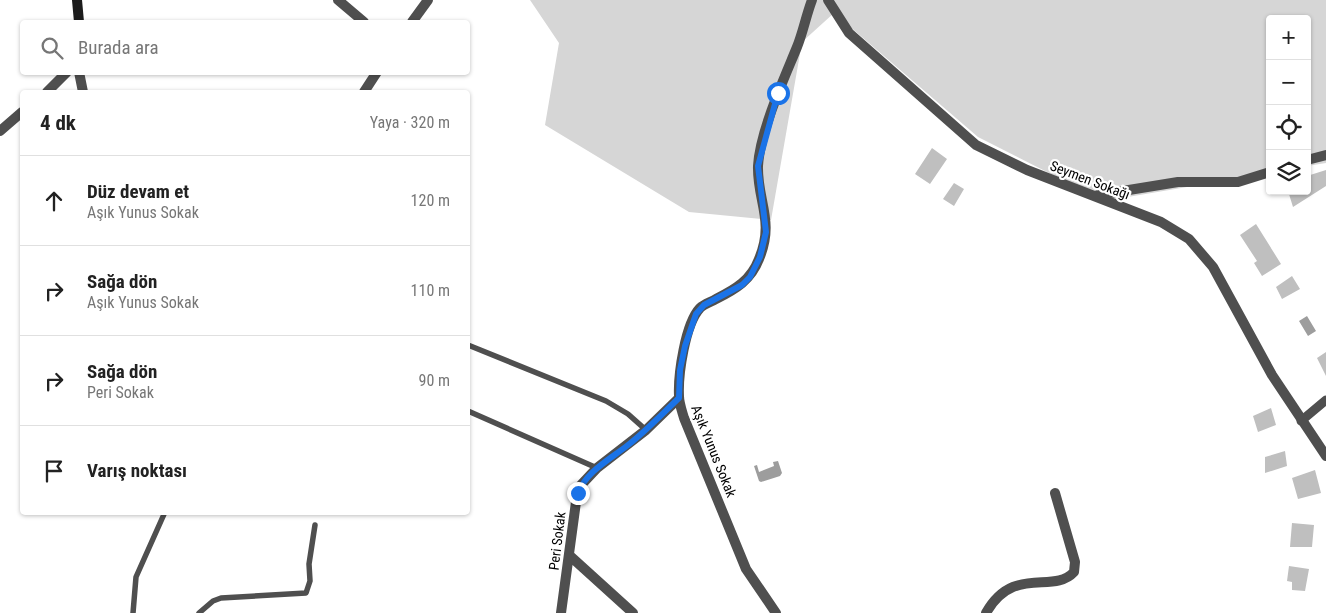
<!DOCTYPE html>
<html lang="tr">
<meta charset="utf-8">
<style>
:root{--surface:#fff;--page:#f6f6f6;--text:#222;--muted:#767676;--line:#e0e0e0}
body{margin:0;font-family:"Roboto Condensed",sans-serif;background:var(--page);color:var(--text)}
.controls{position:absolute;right:15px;top:15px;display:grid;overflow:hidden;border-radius:5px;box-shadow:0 1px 4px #0004}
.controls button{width:45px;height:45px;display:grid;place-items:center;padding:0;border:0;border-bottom:1px solid var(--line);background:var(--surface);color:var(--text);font:25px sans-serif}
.stop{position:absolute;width:15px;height:15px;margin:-11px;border:4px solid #1a73e8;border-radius:50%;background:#fff}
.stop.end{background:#1a73e8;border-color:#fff;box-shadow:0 1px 5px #0008}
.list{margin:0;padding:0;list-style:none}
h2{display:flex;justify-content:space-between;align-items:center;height:65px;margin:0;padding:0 20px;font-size:21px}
h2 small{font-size:16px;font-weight:400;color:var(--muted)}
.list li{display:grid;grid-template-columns:32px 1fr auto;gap:15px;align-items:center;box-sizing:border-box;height:90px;padding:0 20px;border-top:1px solid var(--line)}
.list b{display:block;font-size:19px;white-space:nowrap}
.list p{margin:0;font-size:16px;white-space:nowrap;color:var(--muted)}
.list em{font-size:16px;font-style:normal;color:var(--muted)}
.icon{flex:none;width:28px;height:28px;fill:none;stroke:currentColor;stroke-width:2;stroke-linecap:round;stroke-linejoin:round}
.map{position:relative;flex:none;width:1326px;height:613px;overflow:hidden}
.search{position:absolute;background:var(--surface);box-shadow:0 1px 4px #0004;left:20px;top:20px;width:450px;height:55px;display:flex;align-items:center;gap:12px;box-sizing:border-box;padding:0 18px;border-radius:5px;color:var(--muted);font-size:19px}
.panel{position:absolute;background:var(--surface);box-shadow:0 1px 4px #0004;left:20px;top:90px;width:450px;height:425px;border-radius:5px}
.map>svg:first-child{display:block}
.green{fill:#d6d6d6}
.water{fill:#9d9d9d}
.building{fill:#bfbfbf}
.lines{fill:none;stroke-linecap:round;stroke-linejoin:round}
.service{stroke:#4f4f4f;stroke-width:5.5}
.pedestrian{stroke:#4f4f4f;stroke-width:9}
.minor{stroke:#4f4f4f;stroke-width:10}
.secondary{stroke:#1c1c1c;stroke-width:10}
.route{stroke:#1a73e8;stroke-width:6}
.labels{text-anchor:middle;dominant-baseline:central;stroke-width:4.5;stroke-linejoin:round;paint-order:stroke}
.street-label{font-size:14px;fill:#000;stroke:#fff}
</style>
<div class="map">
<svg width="1326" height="613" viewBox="0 0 1326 613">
<rect width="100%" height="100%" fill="#fff"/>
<!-- green -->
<path class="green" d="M530,0h796v163l-19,3v-147h-37v154l-166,28 -126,-64 -144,-124 -32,29 -31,178 -82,-8 -144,-87 14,-82z"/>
<!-- water -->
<path class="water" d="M1307,316l9,15 -8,5 -9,-15z
M778,461l4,12 -2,3 -19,6 -2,-1 -5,-15 3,-1 2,7 15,-6 -1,-4z"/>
<!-- building -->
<path class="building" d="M932,148l15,11 -17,25 -15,-10z
M1326,170v16l-33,21 -5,-16h19v-15z
M954,183l10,6 -10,17 -11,-7z
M1256,224l25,40 -19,12 -8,-13 3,-2 -17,-26z
M1292,276l8,13 -18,10 -6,-12z
M1326,352v24l-9,-18z
M1271,408l5,17 -18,7 -5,-16z
M1285,451l2,15 -22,7v-16z
M1315,470l6,23 -23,6 -6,-21z
M1292,523l22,2 -2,22h-22z
M1289,566l20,3 -4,22 -13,-1v-8l-5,-1z"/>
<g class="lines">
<!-- service -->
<path class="service" d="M468,345l138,56 22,13 18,16
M468,411l129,57
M133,613l3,-36 29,-65
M199,613l14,-12 8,-3 85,-5 4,-12 -1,-17 6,-39"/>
<!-- pedestrian -->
<path class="pedestrian" d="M1301,421l25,-21"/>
<!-- minor -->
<path class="minor" d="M338,0l26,22
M828,0l21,33 127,112 51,25 134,52 28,17 24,28 59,108 54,81
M412,22l16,-22
M79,72l4,20
M47,92l20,-20
M364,92l13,-20
M0,131l22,-19
M1307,160l19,-5
M1098,195l80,-13h60l32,-10
M569,555l64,58
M561,613l15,-111 5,-17 16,-17 49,-38 33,-32
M776,613l-30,-44 -62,-151c-2,-7 -5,-15 -5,-22 -1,-21 6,-72 21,-88 4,-4 11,-6 16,-9 20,-10 35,-19 43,-40 16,-38 -2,-58 -1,-93 2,-35 26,-87 39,-119 6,-15 9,-31 15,-47
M986,613c28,-49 67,-18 88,-41l1,-10 -20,-69"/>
<!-- secondary -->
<path class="secondary" d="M77,0l2,22"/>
</g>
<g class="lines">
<!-- route -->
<path class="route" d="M578,493c9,-22 31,-33 50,-48 18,-14 34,-31 51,-47l1,-28 5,-24 11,-32 8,-9 38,-20 8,-8 10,-20 6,-25 -8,-66 20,-73"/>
</g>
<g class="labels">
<!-- street labels -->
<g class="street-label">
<text transform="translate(1090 180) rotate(21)">Seymen Sokağı</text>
<text transform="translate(714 451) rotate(68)">Aşık Yunus Sokak</text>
<text transform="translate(557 541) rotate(-83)">Peri Sokak</text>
</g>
</g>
</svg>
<div class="controls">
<button>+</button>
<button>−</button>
<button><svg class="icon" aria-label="locate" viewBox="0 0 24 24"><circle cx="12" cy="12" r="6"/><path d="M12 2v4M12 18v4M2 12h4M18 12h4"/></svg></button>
<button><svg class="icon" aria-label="layers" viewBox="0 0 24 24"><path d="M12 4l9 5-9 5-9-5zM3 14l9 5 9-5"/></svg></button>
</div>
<div class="stop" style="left:778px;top:93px"></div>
<div class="stop end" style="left:578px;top:493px"></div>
<div class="search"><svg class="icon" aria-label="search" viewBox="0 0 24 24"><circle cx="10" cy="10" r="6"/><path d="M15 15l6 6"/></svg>Burada ara</div>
<section class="panel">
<h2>4 dk<small>Yaya · 320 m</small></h2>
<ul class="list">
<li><svg class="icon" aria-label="ahead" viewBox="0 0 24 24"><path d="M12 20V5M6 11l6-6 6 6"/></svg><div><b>Düz devam et</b><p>Aşık Yunus Sokak</p></div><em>120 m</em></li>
<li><svg class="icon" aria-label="right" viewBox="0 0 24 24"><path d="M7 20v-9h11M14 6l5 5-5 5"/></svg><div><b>Sağa dön</b><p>Aşık Yunus Sokak</p></div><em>110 m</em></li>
<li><svg class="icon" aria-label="right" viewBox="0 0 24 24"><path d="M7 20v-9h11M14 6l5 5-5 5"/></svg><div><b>Sağa dön</b><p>Peri Sokak</p></div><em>90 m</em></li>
<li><svg class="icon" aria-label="arrive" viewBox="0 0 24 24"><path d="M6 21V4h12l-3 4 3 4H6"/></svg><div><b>Varış noktası</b></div></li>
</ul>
</section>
</div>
